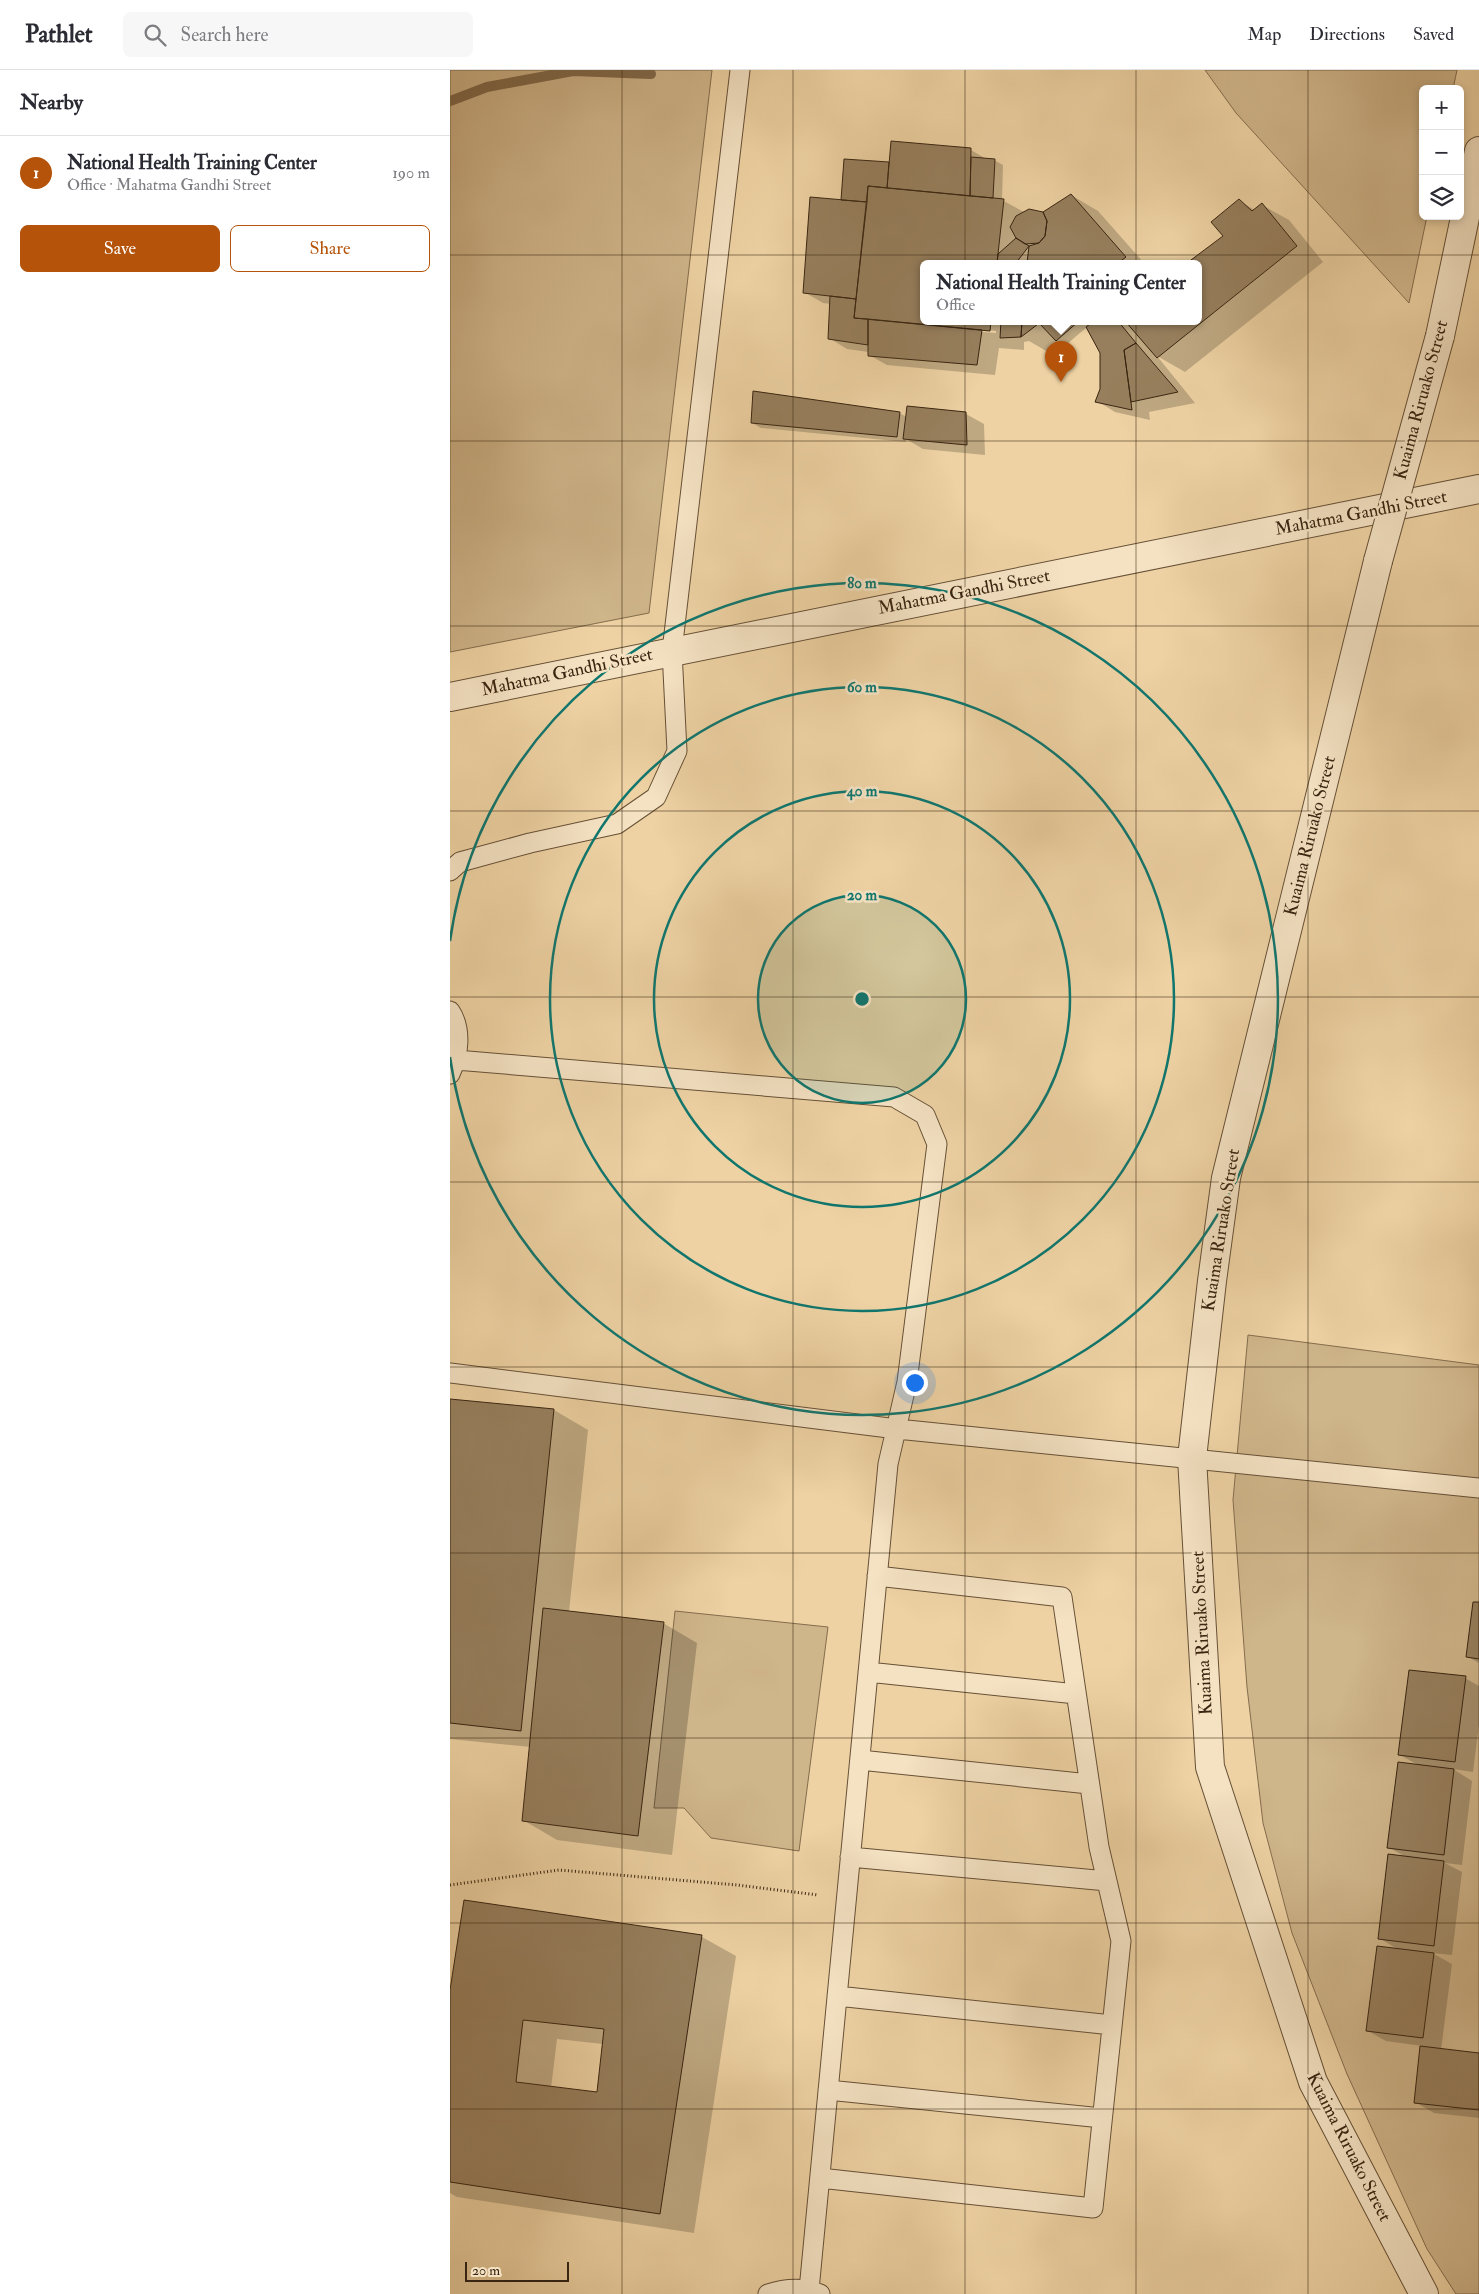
<!DOCTYPE html>
<meta charset="utf-8">
<style>
:root{--surface:#fff;--page:#f7f7f7;--text:#2b2b33;--muted:#7c7c81;--line:#e1e1e2;--accent:#b45309}
body{margin:0;font-family:"IM FELL Double Pica",serif;background:var(--page);color:var(--text)}
.controls{position:absolute;right:15px;top:15px;display:grid;overflow:hidden;border-radius:8px;box-shadow:0 2px 8px #0003}
.controls button{width:45px;height:45px;display:grid;place-items:center;padding:0;border:0;border-bottom:1px solid var(--line);background:var(--surface);color:var(--text);font:25px sans-serif}
.scale{position:absolute;left:15px;bottom:12px;width:104px;box-sizing:border-box;padding-left:5px;border:2px solid #392511;border-top:0;font-size:14px;line-height:18px;white-space:nowrap;color:#392511;-webkit-text-stroke:4px #f4e2c3;paint-order:stroke}
.you{position:absolute;left:464px;top:1312px;width:18px;height:18px;margin:-12px;border:4px solid #fff;border-radius:50%;background:#1a73e8;box-shadow:0 0 0 8px #1a73e833}
.badge{display:grid;place-items:center;width:32px;height:32px;border-radius:50%;background:var(--accent);color:#fff;font-size:16px;font-weight:700}
.pin{position:absolute;translate:-50% -41px;filter:drop-shadow(0 1px 2px #0008)}
.pin::after{content:'';position:absolute;top:26px;width:18px;height:15px;background:inherit;clip-path:polygon(0 0,100% 0,50% 100%)}
.popup{position:absolute;left:470px;top:190px;width:282px;height:65px;box-sizing:border-box;display:grid;place-content:center;border-radius:8px;background:var(--surface);filter:drop-shadow(0 1px 4px #0005);font-size:16px;white-space:nowrap;color:var(--muted)}
.popup b{font-size:19px;color:var(--text)}
.popup::after{content:'';position:absolute;left:50%;top:100%;margin-left:-10px;border:10px solid transparent;border-top-color:var(--surface)}
.list{margin:0;padding:0;list-style:none}
h2{display:flex;justify-content:space-between;align-items:center;height:65px;margin:0;padding:0 20px;font-size:21px}
h2 small{font-size:16px;font-weight:400;color:var(--muted)}
.list li{display:grid;grid-template-columns:32px 1fr auto;gap:15px;align-items:center;box-sizing:border-box;height:75px;padding:0 20px;border-top:1px solid var(--line)}
.list b{display:block;font-size:19px;white-space:nowrap}
.list p{margin:0;font-size:16px;white-space:nowrap;color:var(--muted)}
.list em{font-size:16px;font-style:normal;color:var(--muted)}
.actions{display:flex;gap:10px;padding:15px 20px}
.actions a{flex:1;padding:11px 0;border:1px solid var(--accent);border-radius:8px;text-align:center;font-size:18px;color:var(--accent)}
.actions .main{background:var(--accent);color:#fff}
.icon{flex:none;width:28px;height:28px;fill:none;stroke:currentColor;stroke-width:2;stroke-linecap:round;stroke-linejoin:round}
.map{position:relative;flex:none;width:1029px;height:2224px;overflow:hidden}
header{display:flex;align-items:center;gap:30px;box-sizing:border-box;height:70px;padding:0 25px;background:var(--surface);border-bottom:1px solid var(--line)}
header strong{font-size:24px}
nav{display:flex;gap:28px;margin-inline-start:auto;font-size:18px}
.search{width:350px;height:45px;background:var(--page);display:flex;align-items:center;gap:12px;box-sizing:border-box;padding:0 18px;border-radius:8px;color:var(--muted);font-size:19px}
main{display:flex}
aside{flex:1;background:var(--surface)}
.map>svg:first-child{display:block}
.green{fill:#cfb58a;stroke:#846d4e}
.shadow{fill:#0003;fill-rule:evenodd}
.lines{fill:none;stroke-linecap:round;stroke-linejoin:round}
.stream{stroke:#80694b;stroke-width:10}
.building{fill:#977f5d;stroke:#392511;fill-rule:evenodd}
.service-casing{stroke:#665036;stroke-width:21}
.minor-casing{stroke:#665036;stroke-width:30}
.tertiary-casing{stroke:#665036;stroke-width:30}
.path{stroke:#392511;stroke-width:3;stroke-dasharray:1 2.5;stroke-linecap:butt}
.service{stroke:#f4e2c3;stroke-width:19}
.minor{stroke:#f4e2c3;stroke-width:28}
.tertiary{stroke:#f4e2c3;stroke-width:28}
.minor-bridge-casing{stroke:#665036;stroke-width:30;stroke-linecap:butt}
.minor-bridge{stroke:#f4e2c3;stroke-width:28}
.grid{fill:none;stroke:#392511;stroke-width:1;stroke-opacity:0.55}
.ring{fill:none;stroke:#0f766e;stroke-width:2.5}
.labels{text-anchor:middle;dominant-baseline:central;stroke-width:5;stroke-linejoin:round;paint-order:stroke}
.street-label{font-size:18px;fill:#392511;stroke:#f4e2c3}
.centre{fill:#0f766e;stroke:#f4e2c3;stroke-width:2.5}
.ring-label{font-size:15px;text-anchor:middle;font-weight:bold;fill:#0f766e;stroke:#f4e2c3;stroke-width:5;stroke-linejoin:round;paint-order:stroke}
</style>
<header>
<strong>Pathlet</strong>
<div class="search"><svg class="icon" aria-label="search" viewBox="0 0 24 24"><circle cx="10" cy="10" r="6"/><path d="M15 15l6 6"/></svg>Search here</div>
<nav><a>Map</a><a>Directions</a><a>Saved</a></nav>
</header>
<main>
<aside>
<h2>Nearby<small></small></h2>
<ul class="list">
<li><span class="badge">1</span><div><b>National Health Training Center</b><p>Office · Mahatma Gandhi Street</p></div><em>190 m</em></li>
</ul>
<div class="actions"><a class="main">Save</a><a>Share</a></div>
</aside>
<div class="map">
<svg width="1029" height="2224" viewBox="0 0 1029 2224">
<rect width="100%" height="100%" fill="#eed2a3"/>
<filter id="stains"><feTurbulence type="fractalNoise" baseFrequency=".004" numOctaves="4"/><feColorMatrix values="0 0 0 0 .2 0 0 0 0 .09 0 0 0 0 .02 0 0 0 .5 -.17"/></filter>
<radialGradient id="worn" r=".72"><stop offset=".6" stop-color="#630" stop-opacity="0"/><stop offset="1" stop-color="#630" stop-opacity=".3"/></radialGradient>
<!-- green -->
<path class="green" d="M0,0h262l-63,543 -199,39z
M755,0h252l-4,19h-30v127h4l-18,87 -173,-190z
M798,1265l231,30v929h-23l-29,-45 -80,-175 -55,-141 -29,-110 -16,-136 -14,-187z
M225,1541l153,16 -29,224 -88,-13 -27,-30h-30z"/>
<!-- shadow -->
<path class="shadow" d="M442,72l79,8 17,10h6l9,5 -1,35 22,12 19,1 28,-18 27,16 46,52h-220v58h274v-58h-8l35,-27 14,-35 16,9 7,-5 27,15 34,42 -138,110 -28,-16 38,47 -46,9 1,8 -35,-8 -18,-11 4,-11v-37l-14,-26 -21,18 -5,-3 -13,10 -19,-11 -5,1v8l-25,-2 -4,27 -108,-10 -18,-10v-3l-22,-3 -18,-11 2,-34 -8,-1 -19,-11 38,-91 3,-40 45,2zM529,259l17,2v2l-14,-1z
M449,343l8,4 59,-3 18,10 1,31 -62,-6 -17,-10v3l-145,-14 -9,-5z
M0,1330l104,10 34,20 -19,182 94,11 34,20 -25,212 -115,-15 -34,-20 8,-73 -81,-8z
M1029,1534v59l-11,-6z
M1015,1608l14,8v39l-6,47 -20,-3 19,12 -10,84 -17,-2 17,9 -10,83 -20,-2 20,11 -11,86 38,4v64l-45,-5 -19,-11 7,-56 -36,-5 -18,-10 31,-81 -20,-12 27,-81 -18,-10 32,-81 -20,-11z
M252,1867l34,19 -42,277 -237,-36 -7,-4v-195zM107,1969l46,5 -5,49 -47,-5z"/>
<g class="lines">
<!-- stream -->
<path class="stream" d="M0,31l37,-14 86,-16 78,3"/>
</g>
<!-- building -->
<path class="building" d="M441,71l80,7 -1,48 -83,-8z
M521,87l24,2 -2,39 -23,-2z
M394,89l45,3 -2,26 -19,-2 -1,16 -26,-2z
M418,116l136,13 -7,64h-73v58h67l-1,10 -136,-13z
M621,124l55,63 -8,6h-91l2,-17 10,-3 6,-7 2,-15 -4,-9z
M360,127l57,5 -11,97 -53,-6z
M789,129l13,12 10,-8 35,43 -140,112 -32,-37h73v-58h-11l36,-27 -12,-14z
M579,139l14,3 4,9 -2,15 -6,7 -14,1 -9,-6 -6,-11 6,-11z
M566,168l13,8 -13,17h-19l1,-9z
M380,226l26,3 -2,19 14,1v26l-40,-6z
M418,249l114,11 -5,35 -109,-9z
M551,251h21l-1,16 -21,1z
M572,251h20l-21,16z
M592,251h37l-23,20 -17,-18z
M644,251h24l18,22 -12,7 8,60 -37,-8 5,-13v-36l-14,-26z
M686,273l42,49 -47,10 -7,-52z
M303,321l147,21 -3,25 -146,-14z
M457,336l59,6 1,33 -64,-6z
M0,1329l104,10 -33,322 -71,-8z
M1023,1532h6v57l-13,-2z
M93,1538l121,14 -26,214 -116,-15z
M959,1600l57,6 -11,86 -57,-7z
M948,1692l56,7 -10,86 -57,-7z
M938,1784l56,7 -10,85 -56,-7z
M14,1830l238,35 -42,279 -210,-32v-192zM73,1950l81,9 -7,63 -81,-10z
M927,1876l57,7 -11,85 -57,-7z
M970,1976l59,7v57l-65,-7z"/>
<g class="lines">
<!-- service casing -->
<g class="service-casing">
<path id="service" d="M0,801l10,-9 70,-19 87,-19 39,-27 21,-46 -5,-100 68,-581
M0,941c12,18 9,44 0,63
M6,990l438,37 31,18 12,29 -30,238 -19,82 -79,826
M0,1303l447,56 582,59
M418,1602l208,22
M410,1690l229,24
M400,1787l257,24
M387,1926l275,29
M378,2020l274,28
M370,2108l273,30 28,-267 -22,-94 -37,-250 -185,-21
M318,2224c18,-6 35,-7 52,0"/>
</g>
<!-- minor casing -->
<g class="minor-casing">
<path id="minor" d="M990,266l39,-185
M928,491l-152,617 -14,103 -20,177 18,309 103,315 111,212"/>
</g>
<!-- tertiary casing -->
<g class="tertiary-casing">
<path id="tertiary" d="M0,627l1029,-208"/>
</g>
<!-- path -->
<path class="path" d="M0,1815l109,-15 178,15 81,10"/>
<!-- service -->
<use href="#service" class="service"/>
<!-- minor -->
<use href="#minor" class="minor"/>
<!-- tertiary -->
<use href="#tertiary" class="tertiary"/>
<!-- minor-bridge casing -->
<g class="minor-bridge-casing">
<path id="minor-bridge" d="M928,491l62,-225"/>
</g>
<!-- minor-bridge -->
<use href="#minor-bridge" class="minor-bridge"/>
</g>
<!-- grid -->
<path class="grid" d="M172,0v2224M343,0v2224M515,0v2224M686,0v2224M858,0v2224M0,185h1029M0,371h1029M0,556h1029M0,741h1029M0,927h1029M0,1112h1029M0,1297h1029M0,1483h1029M0,1668h1029M0,1853h1029M0,2039h1029"/>
<!-- distance rings -->
<circle cx="412" cy="929" r="104" fill="#0f766e" fill-opacity=".12"/>
<g class="ring">
<circle cx="412" cy="929" r="104"/>
<circle cx="412" cy="929" r="208"/>
<circle cx="412" cy="929" r="312"/>
<path d="M0 871A416 416 0 1 1 0 987"/>
</g>
<g class="labels">
<!-- street labels -->
<g class="street-label">
<text transform="translate(971 330) rotate(-75)">Kuaima Riruako Street</text>
<text transform="translate(911 443) rotate(-11)">Mahatma Gandhi Street</text>
<text transform="translate(514 522) rotate(-11)">Mahatma Gandhi Street</text>
<text transform="translate(117 602) rotate(-12)">Mahatma Gandhi Street</text>
<text transform="translate(860 766) rotate(-76)">Kuaima Riruako Street</text>
<text transform="translate(771 1160) rotate(-81)">Kuaima Riruako Street</text>
<text transform="translate(752 1563) rotate(-93)">Kuaima Riruako Street</text>
<text transform="translate(899 2077) rotate(63)">Kuaima Riruako Street</text>
</g>
</g>
<circle cx="412" cy="929" r="8" class="centre"/>
<g class="ring-label">
<text x="412" y="518">80 m</text>
<text x="412" y="622">60 m</text>
<text x="412" y="726">40 m</text>
<text x="412" y="830">20 m</text>
</g>
<rect width="100%" height="100%" filter="url(#stains)"/>
<rect width="100%" height="100%" fill="url(#worn)"/>
</svg>
<div class="controls">
<button>+</button>
<button>−</button>
<button><svg class="icon" aria-label="layers" viewBox="0 0 24 24"><path d="M12 4l9 5-9 5-9-5zM3 14l9 5 9-5"/></svg></button>
</div>
<div class="scale">20 m</div>
<div class="you"></div>
<div class="pin badge" style="left:611px;top:312px">1</div>
<div class="popup"><b>National Health Training Center</b>Office</div>
</div>
</main>
